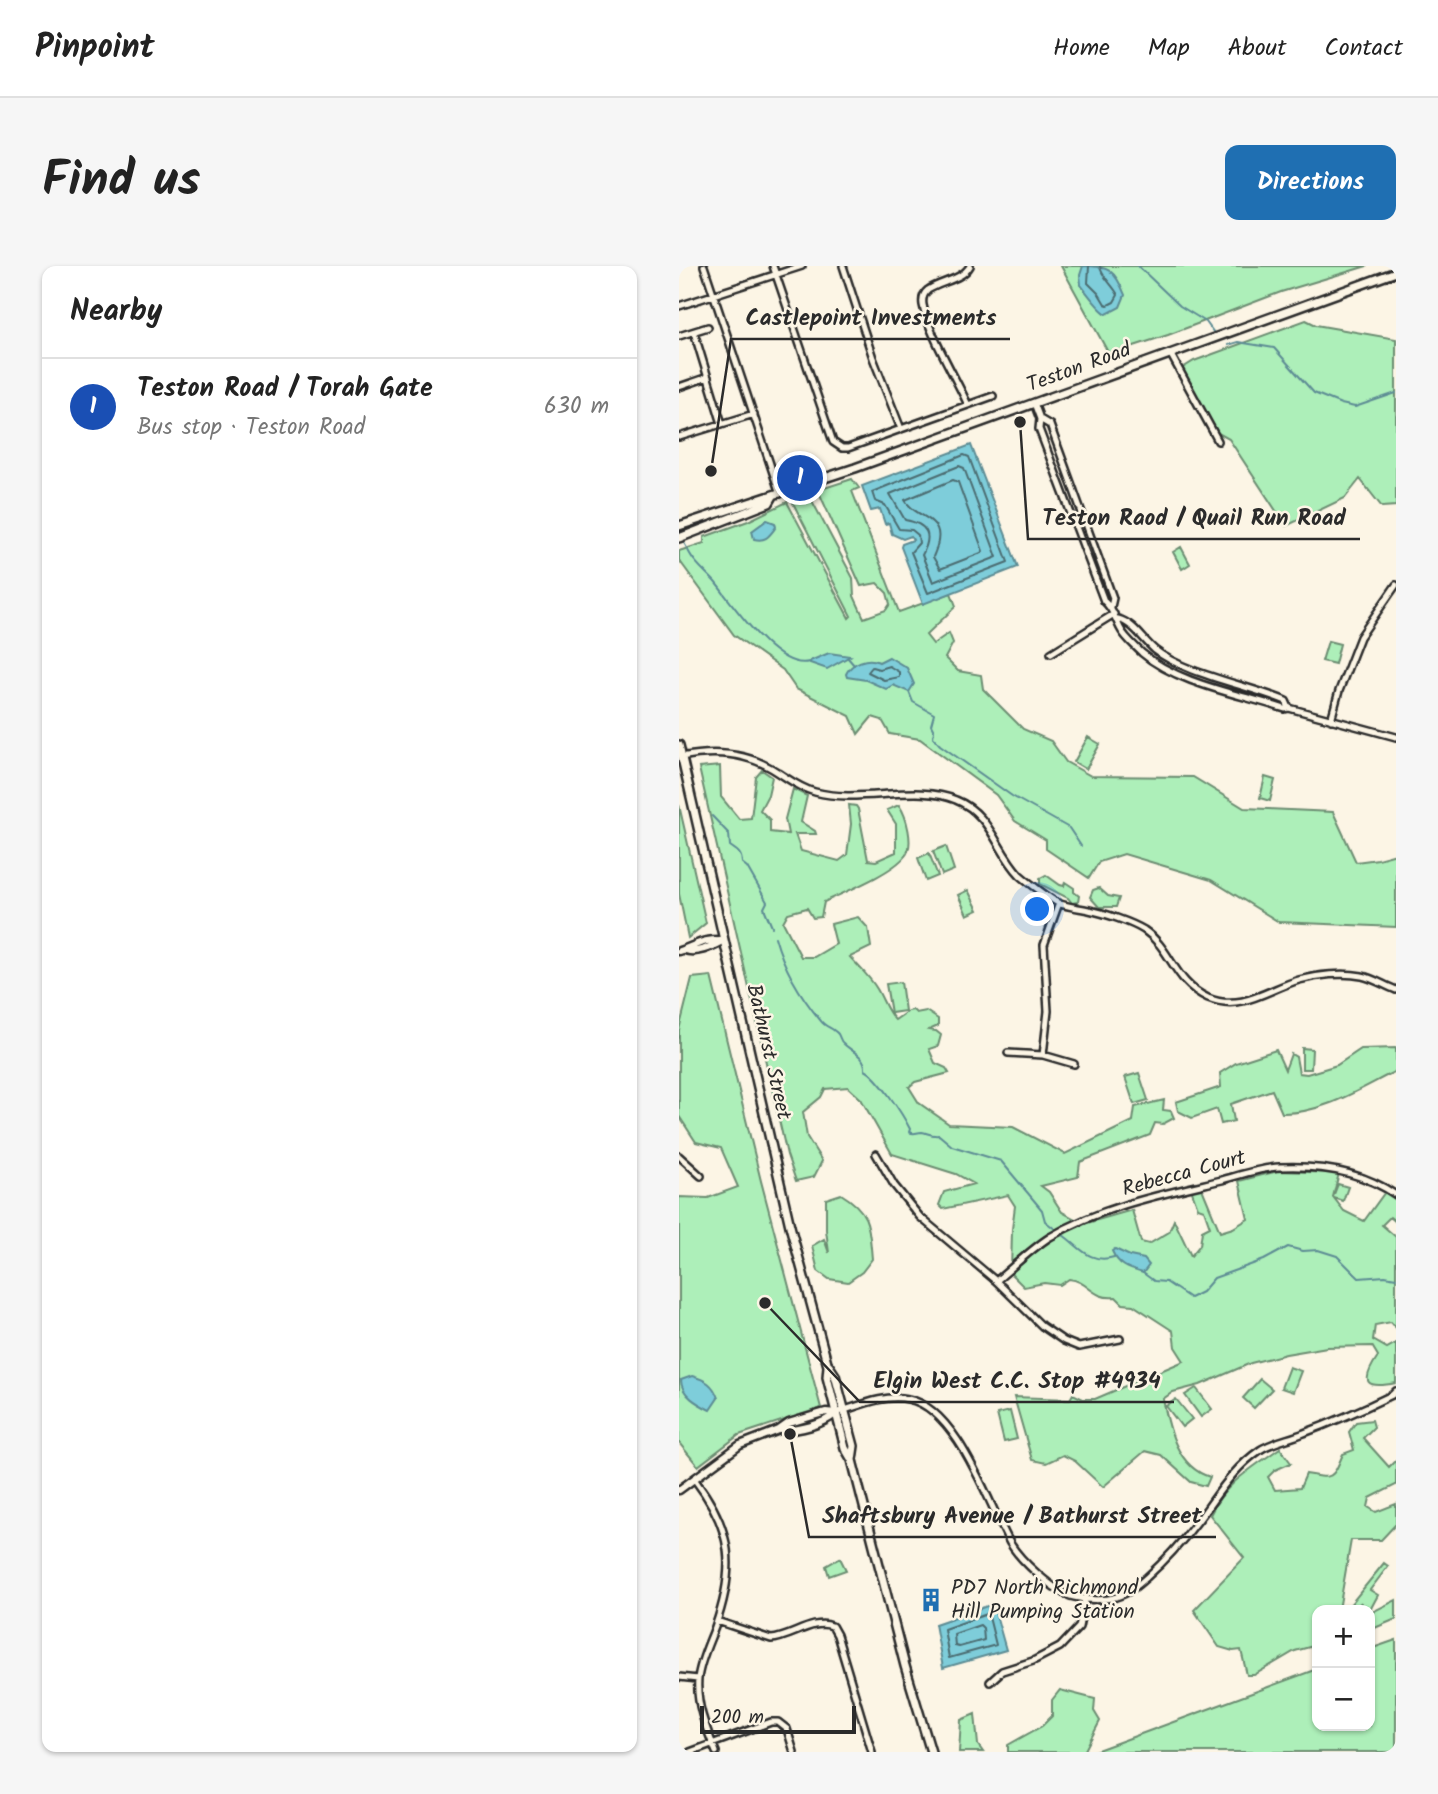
<!DOCTYPE html>
<meta charset="utf-8">
<style>
:root{--surface:#fff;--page:#f6f6f6;--text:#222;--muted:#767676;--line:#e0e0e0;--accent:#1f6fb2}
body{margin:0;font-family:Kalam,sans-serif;background:var(--page);color:var(--text)}
.controls{position:absolute;right:21px;bottom:21px;display:grid;overflow:hidden;border-radius:14px;box-shadow:0 2px 5px #0004}
.controls button{width:63px;height:63px;display:grid;place-items:center;padding:0;border:0;border-bottom:2px solid var(--line);background:var(--surface);color:var(--text);font:35px sans-serif}
.scale{position:absolute;left:21px;bottom:18px;width:156px;box-sizing:border-box;padding-left:7px;border:4px solid #2b2b2b;border-top:0;font-size:19px;line-height:24px;white-space:nowrap;color:#2b2b2b;-webkit-text-stroke:5px #fcf5e5;paint-order:stroke}
.you{position:absolute;left:359px;top:644px;width:24px;height:24px;margin:-18px;border:5px solid #fff;border-radius:50%;background:#1a73e8;box-shadow:0 0 0 10px #1a73e833}
.badge{display:grid;place-items:center;width:46px;height:46px;border-radius:50%;background:var(--accent);color:#fff;font-size:23px;font-weight:700}
.pin{position:absolute;translate:-50% -50%;border:4px solid #fff;box-shadow:0 2px 7px #0006}
.list{margin:0;padding:0;list-style:none}
h2{display:flex;justify-content:space-between;align-items:center;height:91px;margin:0;padding:0 28px;font-size:30px}
h2 small{font-size:23px;font-weight:400;color:var(--muted)}
.list li{display:grid;grid-template-columns:46px 1fr auto;gap:21px;align-items:center;box-sizing:border-box;height:98px;padding:0 28px;border-top:2px solid var(--line)}
.list b{display:block;font-size:26px;white-space:nowrap}
.list p{margin:0;font-size:23px;white-space:nowrap;color:var(--muted)}
.list em{font-size:23px;font-style:normal;color:var(--muted)}
.map{position:relative;flex:none;width:717px;height:1486px;overflow:hidden;border-radius:14px}
header{display:flex;align-items:center;gap:42px;box-sizing:border-box;height:98px;padding:0 35px;background:var(--surface);border-bottom:2px solid var(--line)}
header strong{font-size:33px}
nav{display:flex;gap:38px;margin-inline-start:auto;font-size:24px}
.intro{display:flex;align-items:center;justify-content:space-between;box-sizing:border-box;height:168px;padding:0 42px}
h1{margin:0;font-size:49px}
.button{padding:18px 32px;border-radius:14px;background:var(--accent);color:#fff;font-size:24px;font-weight:700}
main{display:flex;gap:42px;padding:0 42px}
aside{flex:1;background:var(--surface);border-radius:14px;box-shadow:0 2px 5px #0004}
.map>svg:first-child{display:block}
.green{fill:#adefb9;stroke:#6c8d72;stroke-width:2}
.water{fill:#7ecdda;stroke:#5d8c94;stroke-width:2}
.lines{fill:none;stroke-linecap:round;stroke-linejoin:round}
.shore{stroke:#4c6c71;stroke-width:2}
.stream{stroke:#5d8c94;stroke-width:2}
.minor-casing{stroke:#2b2b2b;stroke-width:10}
.tertiary-casing{stroke:#2b2b2b;stroke-width:11}
.secondary-casing{stroke:#2b2b2b;stroke-width:12}
.minor{stroke:#fcf5e5;stroke-width:5}
.tertiary{stroke:#fcf5e5;stroke-width:6}
.secondary{stroke:#fcf5e5;stroke-width:7}
.labels{text-anchor:middle;dominant-baseline:central;stroke-width:5;stroke-linejoin:round;paint-order:stroke}
.street-label{font-size:21px;fill:#2b2b2b;stroke:#fcf5e5}
.poi-label{font-size:21px;fill:#2b2b2b;stroke:#fcf5e5;text-anchor:start}
.leader{fill:none;stroke:#2b2b2b;stroke-width:2.5}
.callout-dot{fill:#2b2b2b;stroke:#fcf5e5;stroke-width:2.5}
.callout-label{font-size:23px;text-anchor:middle;font-weight:bold;fill:#2b2b2b;stroke:#fcf5e5;stroke-width:5;stroke-linejoin:round;paint-order:stroke}
</style>
<header>
<strong>Pinpoint</strong>
<nav><a>Home</a><a>Map</a><a>About</a><a>Contact</a></nav>
</header>
<div class="intro"><h1>Find us</h1><a class="button">Directions</a></div>
<main>
<aside>
<h2>Nearby<small></small></h2>
<ul class="list">
<li><span class="badge" style="background:#1a4fb4">1</span><div><b>Teston Road / Torah Gate</b><p>Bus stop · Teston Road</p></div><em>630 m</em></li>
</ul>
</aside>
<div class="map">
<svg width="717" height="1486" viewBox="0 0 717 1486">
<rect width="100%" height="100%" fill="#fcf5e5"/>
<filter id="ink" filterUnits="userSpaceOnUse"><feTurbulence type="fractalNoise" baseFrequency=".0143" numOctaves="2"/><feDisplacementMap in="SourceGraphic" scale="14" xChannelSelector="R" yChannelSelector="G"/><feConvolveMatrix kernelMatrix="1 2 1 2 8 2 1 2 1" color-interpolation-filters="sRGB"/></filter>
<g filter="url(#ink)">
<!-- green -->
<path class="green" d="M382,0h306l-86,26 -113,43 -59,19z
M627,54l10,5 80,14v167l-14,1 -22,-28 -15,19 -59,28 -57,-87 -11,-6 -37,-64 13,-8z
M173,213l7,9 -7,3 47,121 52,-19 5,13 -30,29 7,9 16,-11 4,10 -8,15 13,13 23,4 2,14 40,40 28,12 15,21 25,14 102,1 51,31 89,4 23,50 22,-3 18,-5v73l-117,-5 -68,-42 -87,-26 -25,8 -10,16 -43,-29v-9l-31,-19 -19,-26 -76,-56 -30,-5 -8,-14 -10,-3 -14,17 -8,-18 -54,-27 -13,-19 -49,-35 -55,-75v-9l25,-8v-6l44,-16 39,-19 62,116 2,-2 -59,-115 17,-6 44,83 1,18 10,22 22,-8 4,-6 -3,-11 -10,-10 -16,3 -43,-96z
M502,281l9,17 -8,5 -9,-17z
M649,375l12,3 -5,20 -13,-3z
M409,471l12,7 -14,25 -12,-7z
M41,500l1,31 18,22 12,-1 5,-41 6,-7 10,7 -4,18 -8,15 10,10v12l18,2 -3,-15 8,-30 14,7 -6,26 14,9 1,3h-21l6,17 38,10 8,-6 4,-31 -2,-19 7,1 2,3 10,51 8,1 20,-9v-28l-9,-14 12,-5c7,10 16,40 6,51 -13,17 -60,36 -81,46l-3,15 -8,1 -6,-10 -19,5 -5,9 18,35h13l22,-13 -5,-20 27,-7 10,11 3,19 -21,10c9,10 20,20 27,32 6,10 10,23 18,31l13,-9 5,-1 3,3 10,-2 12,8v7l-9,4 7,1 5,4 -3,11 -9,3 6,14 11,5 3,5 -34,9 -6,5 10,16 30,21 64,3 52,27 68,-33 2,-14 29,-7 -1,10 8,1 3,7 -11,6 -8,-1 -5,12 -70,27 -2,15 -37,9 8,6 13,20 22,12 48,-14 9,32 8,2 20,-12 5,-12 17,36 9,-11 2,-14 8,-4 -6,-17 -6,-2 -7,-19 10,-3 19,46 13,-4 15,-9 -9,-38 39,-10 61,2 -6,24 5,-13 10,3 -5,14 -9,-3 10,13 20,10 21,-29 11,8v22l-6,-5 -8,8 14,12v91l-5,-6 -16,3 -2,15 14,8 9,-5v40c-31,6 -36,0 -18,-27l-6,-10 -45,1 -41,7 -35,9 -51,22 -27,7 -10,7c6,30 14,68 47,78l-4,9 -15,-4 -30,-27 -16,-4 -42,36 -28,-26 -12,-6 -17,8 -14,-3 -18,-63 56,2 3,-5 10,5h12l89,-38 -9,-14 -2,-16 -40,-26 -10,-1 -7,-7c-24,3 -27,-16 -47,-18l-9,6 -16,-2 -20,4 -13,-13 1,-45 3,-23 -7,-11 -65,14 -4,-4 5,-13 30,-8 -18,-10 -64,-20 -31,-55 -13,-12 -23,2 -4,8 -18,15 4,25 15,24 -8,16 -18,4 -9,-26 -88,-387z
M586,511l10,3 -5,21 -10,-3z
M0,539l27,118 -18,15 -9,-44z
M267,580l8,24 -12,5 -9,-24z
M250,587l9,23 -12,5 -8,-23z
M367,609l14,10 4,1 1,-4 9,6v4l5,4 -1,6 -6,1 -4,-5 -28,-14v-6z
M420,622l9,8 11,2 -3,9h-17l-9,-10 3,-7z
M289,624l10,20 -11,5 -9,-20z
M32,710l50,205 60,227 -82,27 -41,31 -19,-23v-246l29,1 30,-11 -17,-39 -25,-6 -17,-26v-86l13,-52z
M222,716l4,29 -14,2 -5,-29z
M623,782l10,1 -1,20h-9z
M717,782v23c-35,17 -74,43 -114,42l-10,-23 -41,14 3,17 -13,3 -4,-15 -25,9 -14,-7 -2,-9 45,-15 -1,-14 16,-10 40,-13 9,20 6,-16 5,3 3,16 8,1 30,-9 24,-16z
M460,807l9,27 -14,4 -9,-27z
M162,928c30,18 28,33 31,65l-10,13 -14,10 -19,-3 -11,-8 -6,-25 12,-7 5,14 -3,-23v-31z
M610,1101l12,4 -8,21 -12,-4z
M581,1113l12,10 -18,19 -11,-10z
M517,1122l16,21 -11,8 -16,-22z
M497,1133l16,20 -10,8 -16,-21z
M331,1145l7,28 -13,3 -7,-28z
M693,1154l2,7 -11,11 26,29 7,-7v25l-26,13 -2,9 8,5 20,-8v20l-15,16h-30l-12,70h-22v35l-22,6 -41,24h-7l-6,-25 -8,1 -14,-4 -25,-37 50,-52 -34,-43c15,-32 42,-47 70,-67l11,15 -16,7 -7,7 7,13 25,-2 6,-14c27,5 26,6 37,-20l11,-4 -5,-18 7,-10z
M161,1292l6,12 -17,6 -3,-10z
M705,1297l4,3 -18,24 8,5 -8,15 -10,-4 1,-4 -3,4 4,4h-21l9,-5z
M717,1334v19l-26,11v-17z
M717,1374v112h-304l225,-83v57h53v-77z
M381,1424l35,9 -1,12 6,10 -16,31h-76v-7l34,-19 10,-10v-16z
M296,1448l3,31 5,7h-24l2,-32z"/>
<!-- water -->
<path class="water" d="M404,0c26,0 32,4 42,29l-5,12 -13,7c-7,-3 -20,-21 -26,-29l-1,-10z
M292,179l47,122 -95,37 -22,-57 1,-3 11,-4 -2,-4 -8,3 -11,-5 -3,-11 -4,1 -5,-15 -9,2 -9,-25z
M88,254l8,3 1,4c-7,9 -10,15 -22,12l-2,-8z
M150,387l21,3 -23,13 -17,-6v-2z
M210,391l18,11 7,16 -5,8 -16,-7 -7,4 -20,-9 -19,-3 -1,-3c5,-11 22,-18 33,-12z
M436,983l15,7 14,3 5,6 -6,8c-15,-4 -25,-8 -31,-22z
M13,1110c14,4 21,8 26,22l-8,12c-12,-6 -29,-15 -29,-30z
M314,1338l13,46 -63,18 -8,-44z"/>
<g class="lines">
<!-- shore -->
<path class="shore" d="M410,0l-1,17 11,11 6,10 3,1 6,-3 4,-7c-5,-10 -18,-20 -18,-29
M285,189l5,2 39,105 -80,31 -17,-41 8,-9 -1,-8 -6,-5 -13,-1 -14,-24 -10,-4 -3,-9z
M280,200l5,2 33,89 -64,25 -11,-27c11,-20 6,-31 -17,-35l-15,-26z
M274,214l5,2 25,69 -2,2 -41,16 -7,-12c19,-43 -16,-35 -28,-57z
M210,400l10,6v5l-15,3 -16,-8 4,-5 7,2z
M308,1348l2,3 7,28 -47,13 -5,-29z
M301,1359l3,3 1,12 -25,7 -4,-1 -1,-12z"/>
<!-- stream -->
<path class="stream" d="M459,0l42,40 26,16 8,11
M549,79l10,-3 36,6 40,45 27,11 14,3 41,-14
M3,274c4,5 5,9 8,14 6,11 17,19 25,28 18,22 62,89 94,80
M169,392l6,7
M230,426l4,10 21,12 -3,11 3,6 -1,6 7,8 72,51 57,32 12,18
M33,550l17,18 1,12c7,5 12,7 12,17l5,4 20,35 -3,6 8,19
M96,671c9,32 26,60 46,84 4,6 12,7 17,13 2,3 2,7 5,9 8,9 23,12 22,27 13,6 38,45 45,59l-1,3c6,3 7,0 13,0 6,1 9,4 17,3l13,11 49,15 41,49 3,11 11,9
M384,969c18,13 27,29 51,22
M464,1007l11,8 12,1 24,16 12,-6 12,-14 50,-18 24,-13 15,4 15,-1 19,6 22,22 26,-2 11,2"/>
<!-- minor casing -->
<g class="minor-casing">
<path id="minor" d="M25,0l76,228
M94,0l60,176 9,6h6l145,-52
M164,0l30,92 28,71
M0,40l123,-40
M15,66l28,92
M0,70l29,-9
M491,87l48,88
M0,121l29,-10
M355,137l6,16 -1,10 65,172c9,8 11,17 16,27 4,9 15,18 22,25 36,31 98,41 143,56l4,-1 107,29
M289,139c-12,-27 -40,-73 -45,-100 -1,-6 0,-11 5,-15 13,-9 34,-10 42,-24
M361,153l10,6 63,173 -2,9
M0,171l75,-23
M439,353c16,4 25,21 37,31 30,24 93,35 131,51l3,7
M372,387l63,-39
M652,454l8,-29 21,-54 36,-52
M2,491c30,-6 61,-5 88,10 15,8 29,21 46,25 44,12 103,-9 141,8 35,14 40,50 64,75 8,7 29,23 38,28 9,4 22,5 31,7 15,3 42,12 55,20 28,19 29,52 64,68 34,14 60,-9 91,-18 18,-5 44,-8 63,-4 11,2 23,10 34,14
M329,787l35,2 5,-44 -4,-66 15,-42
M364,789l31,9
M197,888l18,31 26,32 76,64 46,45 22,15 15,6 41,-8
M0,890l22,20
M317,1015c17,-14 35,-32 54,-44 52,-31 113,-43 172,-57 18,-5 38,-12 57,-13 42,-2 83,4 117,28
M157,1147c23,-7 48,-19 72,-14 49,9 80,104 102,144 10,17 44,49 64,54 12,3 30,4 42,0 12,-3 22,-12 31,-20 19,-17 35,-35 50,-55 20,-26 35,-53 63,-72 12,-8 30,-11 44,-17 30,-11 59,-24 88,-38l4,-4
M16,1214c38,50 41,88 20,147 -6,16 -15,34 -17,52 -2,26 8,49 18,73
M38,1355l54,18c20,-1 42,-21 61,-13l5,9 35,117
M0,1411l19,2
M311,1416l12,-11 31,-10 27,-14 19,-20 6,-29
M11,1486l81,-30h7l9,7 7,23"/>
</g>
<!-- tertiary casing -->
<g class="tertiary-casing">
<path id="tertiary" d="M5,684c13,4 27,-3 38,-9
M0,685c19,-6 22,-12 45,-11
M102,1164c17,1 42,-5 55,-17
M0,1224l61,-45 39,-15 10,-7 37,-11 10,1"/>
</g>
<!-- secondary casing -->
<g class="secondary-casing">
<path id="secondary" d="M0,260l176,-58 541,-196
M0,272l90,-35 4,-7
M0,479l111,481 38,140 -1,11 18,71 7,12 53,206 26,86
M150,1100l6,9 19,71 -2,14"/>
</g>
<!-- minor -->
<use href="#minor" class="minor"/>
<!-- tertiary -->
<use href="#tertiary" class="tertiary"/>
<!-- secondary -->
<use href="#secondary" class="secondary"/>
</g>
</g>
<!-- icons -->
<defs>
<g id="building-bare" transform="scale(1.89)"><path d="M-4-6H4V6H1V3H-1V6H-4ZM-2.5-4.3h1.7v1.8h-1.7ZM.8-4.3h1.7v1.8H.8ZM-2.5-1h1.7V.8h-1.7ZM.8-1h1.7V.8H.8Z" fill="#1f6fb2" stroke="#fcf5e5" stroke-width="2.5" paint-order="stroke"/></g>
</defs>
<g fill-rule="evenodd">
<use href="#building-bare" x="252" y="1334"/>
</g>
<g class="labels">
<!-- street labels -->
<g class="street-label">
<text transform="translate(400 102) rotate(-20)">Teston Road</text>
<text transform="translate(89 786) rotate(77)">Bathurst Street</text>
<text transform="translate(505 908) rotate(-15)">Rebecca Court</text>
</g>
<!-- poi labels -->
<g class="poi-label">
<text x="272" y="1322">PD7 North Richmond<tspan x="272" dy="24">Hill Pumping Station</tspan></text>
</g>
</g>
<!-- callouts -->
<path class="leader" d="M32 205L52 73H331M341 156L349 273H681M86 1037L181 1136H495M111 1168L130 1271H537"/>
<g class="callout-dot">
<circle cx="32" cy="205" r="7"/>
<circle cx="341" cy="156" r="7"/>
<circle cx="86" cy="1037" r="7"/>
<circle cx="111" cy="1168" r="7"/>
</g>
<g class="callout-label">
<text x="192" y="59">Castlepoint Investments</text>
<text x="515" y="259">Teston Raod / Quail Run Road</text>
<text x="338" y="1122">Elgin West C.C. Stop #4934</text>
<text x="333" y="1257">Shaftsbury Avenue / Bathurst Street</text>
</g>
</svg>
<div class="controls">
<button>+</button>
<button>−</button>
</div>
<div class="scale">200 m</div>
<div class="you"></div>
<div class="pin badge" style="left:121px;top:212px;background:#1a4fb4">1</div>
</div>
</main>
